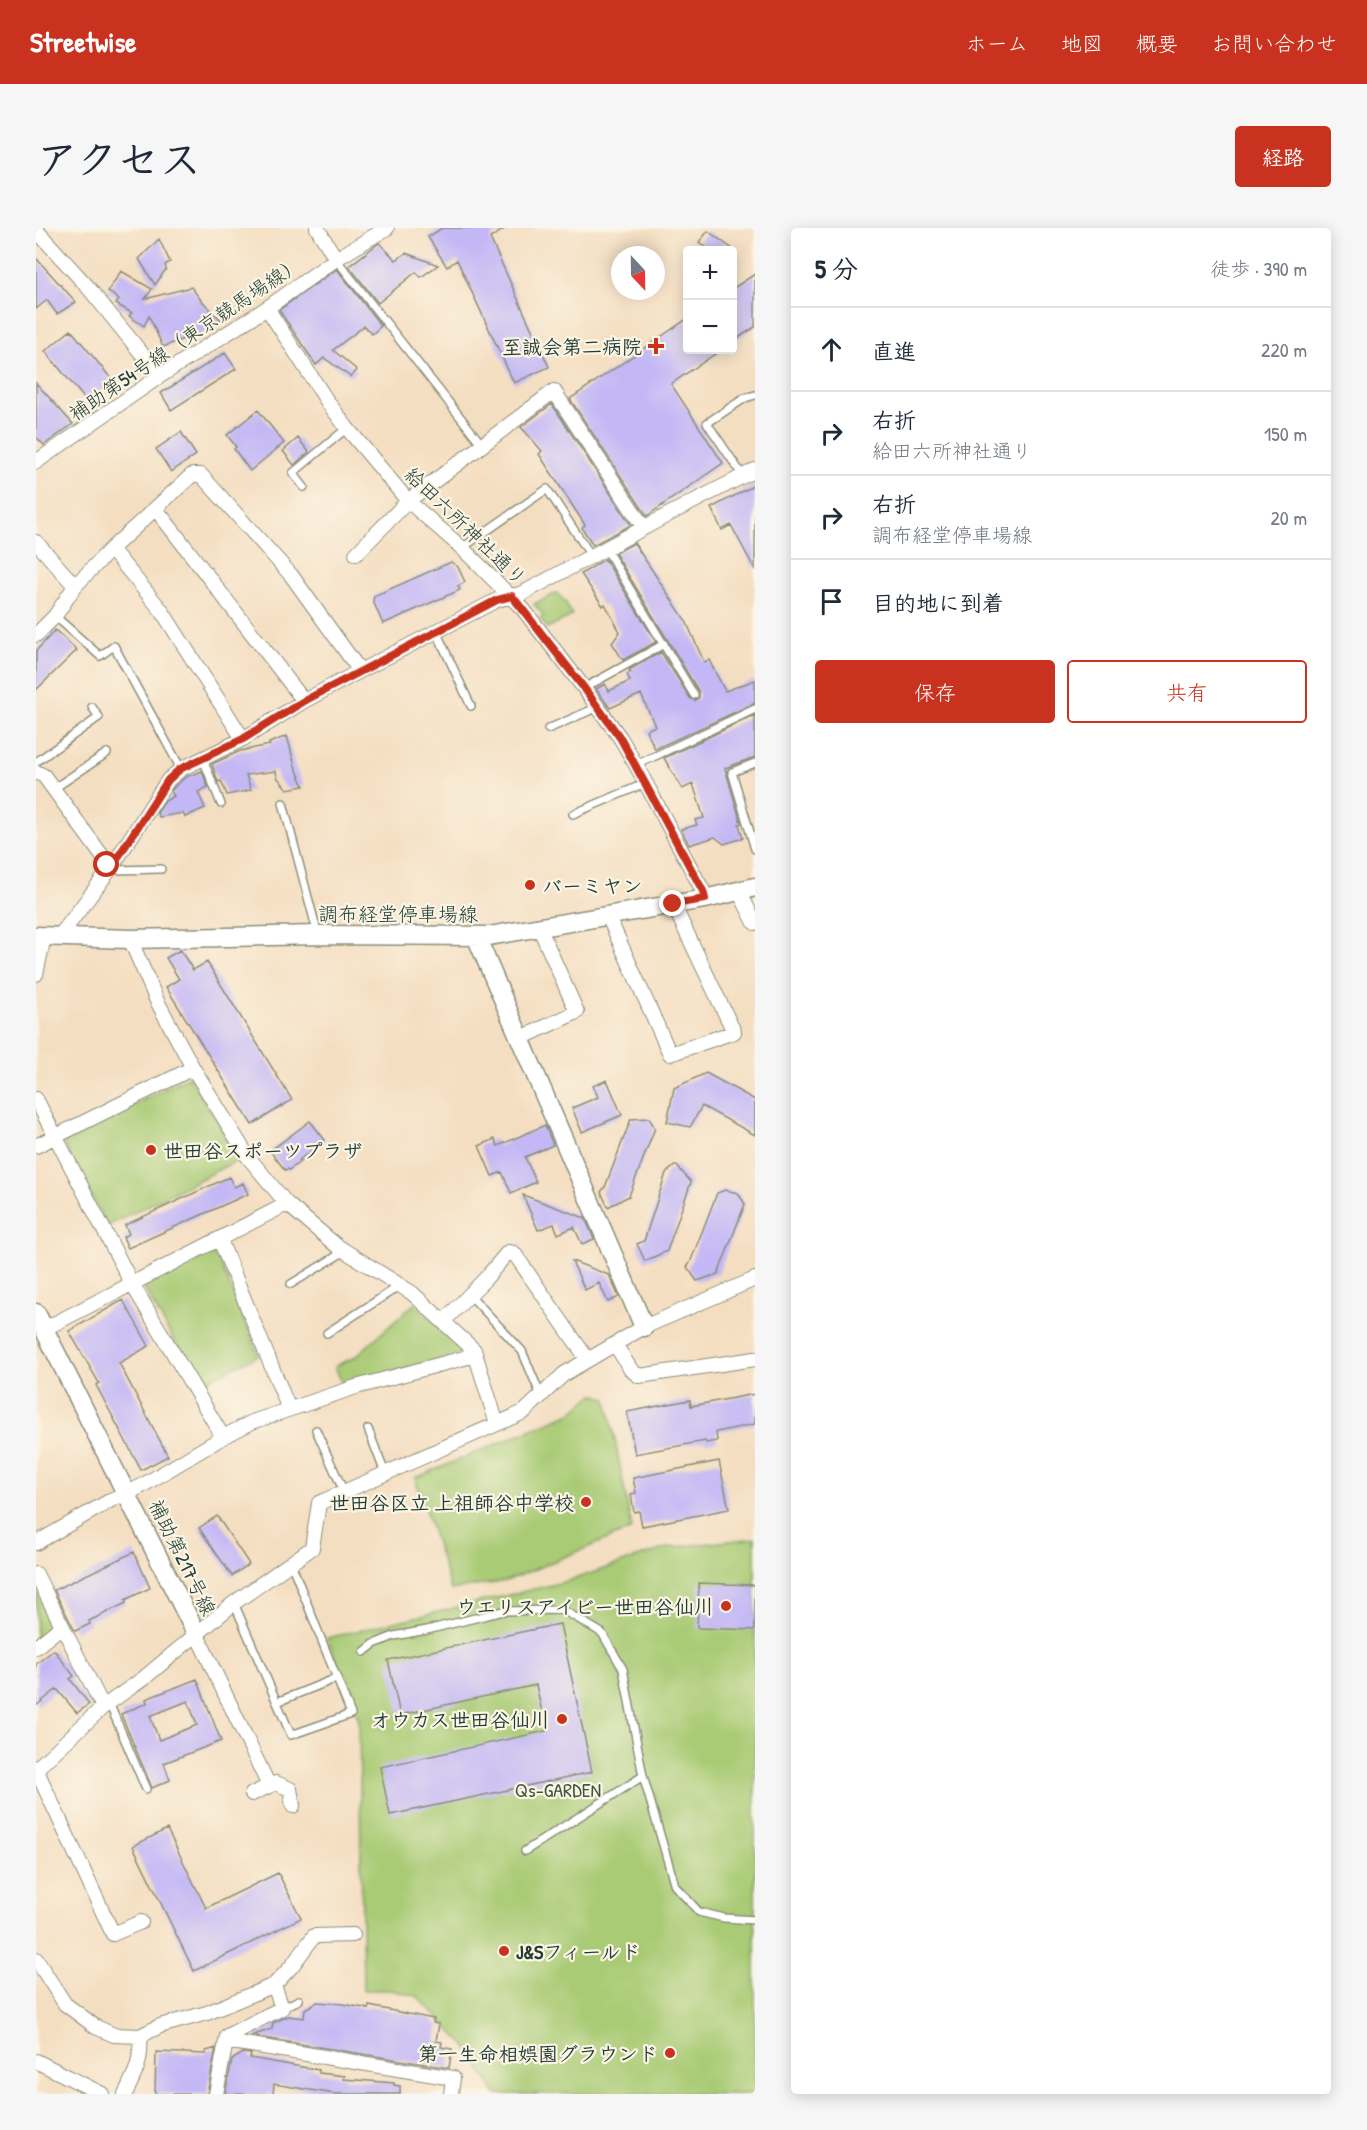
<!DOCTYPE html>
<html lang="ja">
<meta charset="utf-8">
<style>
:root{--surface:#fff;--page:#f6f6f7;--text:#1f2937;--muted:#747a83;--line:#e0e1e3;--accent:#c8321e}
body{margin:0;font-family:"Patrick Hand","Klee One",sans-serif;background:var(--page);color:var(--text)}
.controls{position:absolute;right:18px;top:18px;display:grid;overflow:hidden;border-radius:6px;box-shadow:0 3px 15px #0003}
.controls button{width:54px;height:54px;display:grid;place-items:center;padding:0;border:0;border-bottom:2px solid var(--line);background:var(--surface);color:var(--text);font:30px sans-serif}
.compass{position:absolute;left:575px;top:18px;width:54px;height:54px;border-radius:50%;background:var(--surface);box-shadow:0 3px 15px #0003;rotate:158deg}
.stop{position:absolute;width:18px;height:18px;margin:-14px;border:4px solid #c8321e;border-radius:50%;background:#fff}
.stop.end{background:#c8321e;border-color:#fff;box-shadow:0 2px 6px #0008}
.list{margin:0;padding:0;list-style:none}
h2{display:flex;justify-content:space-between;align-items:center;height:78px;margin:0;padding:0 24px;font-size:26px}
h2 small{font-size:20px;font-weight:400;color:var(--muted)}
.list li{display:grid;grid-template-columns:39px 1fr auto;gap:18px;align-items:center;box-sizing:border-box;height:84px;padding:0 24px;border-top:2px solid var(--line)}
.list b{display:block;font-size:22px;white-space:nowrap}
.list p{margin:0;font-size:20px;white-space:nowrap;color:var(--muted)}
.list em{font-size:20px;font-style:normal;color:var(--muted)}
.actions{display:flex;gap:12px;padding:18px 24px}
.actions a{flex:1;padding:14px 0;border:2px solid var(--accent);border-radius:6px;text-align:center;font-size:21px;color:var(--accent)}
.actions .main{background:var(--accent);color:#fff}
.icon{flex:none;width:33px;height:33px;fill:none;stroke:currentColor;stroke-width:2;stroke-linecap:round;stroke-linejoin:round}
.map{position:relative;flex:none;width:719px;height:1866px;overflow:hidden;border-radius:6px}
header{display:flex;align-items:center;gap:36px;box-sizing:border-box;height:84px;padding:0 30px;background:var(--accent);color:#fff}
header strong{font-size:28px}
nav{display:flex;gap:33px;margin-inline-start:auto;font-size:21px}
.intro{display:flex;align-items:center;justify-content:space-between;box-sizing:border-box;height:144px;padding:0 36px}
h1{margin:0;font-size:42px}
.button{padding:15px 27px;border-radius:6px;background:var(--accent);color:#fff;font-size:21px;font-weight:700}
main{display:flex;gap:36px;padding:0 36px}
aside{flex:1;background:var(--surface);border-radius:6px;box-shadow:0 3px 15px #0003}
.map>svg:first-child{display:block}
.green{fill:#a9cb74;stroke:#648454;stroke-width:1.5}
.building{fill:#c3b7f5;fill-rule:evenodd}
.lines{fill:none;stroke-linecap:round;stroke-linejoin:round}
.lane-casing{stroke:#8a8e7a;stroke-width:10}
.street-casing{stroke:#8a8e7a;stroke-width:16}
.secondary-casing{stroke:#8a8e7a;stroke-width:21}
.lane{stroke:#fff;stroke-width:7}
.street{stroke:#fff;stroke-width:14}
.secondary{stroke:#fff;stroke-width:18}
.route{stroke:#c8321e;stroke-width:8}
.poi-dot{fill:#c8321e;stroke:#fcf5e5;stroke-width:2}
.labels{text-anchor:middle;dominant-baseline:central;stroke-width:4.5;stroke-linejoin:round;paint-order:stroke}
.street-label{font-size:20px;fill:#1f3d34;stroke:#fcf5e5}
.poi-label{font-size:20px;font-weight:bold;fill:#1f3d34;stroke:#fcf5e5;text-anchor:end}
.park-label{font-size:20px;fill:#3b5941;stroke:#fcf5e5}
</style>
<header>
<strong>Streetwise</strong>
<nav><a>ホーム</a><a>地図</a><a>概要</a><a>お問い合わせ</a></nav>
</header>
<div class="intro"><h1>アクセス</h1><a class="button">経路</a></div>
<main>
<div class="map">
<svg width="719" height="1866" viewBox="0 0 719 1866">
<rect width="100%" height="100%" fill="#fcf5e5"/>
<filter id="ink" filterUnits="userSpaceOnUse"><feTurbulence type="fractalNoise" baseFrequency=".0167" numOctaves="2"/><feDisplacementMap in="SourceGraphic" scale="12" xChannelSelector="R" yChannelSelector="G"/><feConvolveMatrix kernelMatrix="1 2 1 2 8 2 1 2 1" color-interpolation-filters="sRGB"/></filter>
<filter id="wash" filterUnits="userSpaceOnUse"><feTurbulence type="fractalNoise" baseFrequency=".008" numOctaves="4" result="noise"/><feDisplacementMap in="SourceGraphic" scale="24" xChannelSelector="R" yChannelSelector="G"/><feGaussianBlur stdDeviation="1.35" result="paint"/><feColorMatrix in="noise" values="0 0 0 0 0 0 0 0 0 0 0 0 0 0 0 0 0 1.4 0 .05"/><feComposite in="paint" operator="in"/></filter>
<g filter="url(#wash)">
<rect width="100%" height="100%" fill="#f4dec1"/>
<!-- green -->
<path class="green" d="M521,365l9,10 6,13 -25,12 -7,-10 4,-2 -10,-12z
M153,848l51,83 -133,67 -44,-84z
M174,1026l8,4 41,97 -60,29 -54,-94 1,-7z
M378,1076l52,48 -123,34 -8,-20 20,-9z
M558,1166l13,5 25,130 -126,52 -55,9 -36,-112 156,-65z
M719,1310v556h-259l-29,-47 -50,-51 -26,-6h-28l-4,-270 -32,-82 241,-57 99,-33z
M0,1363l14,28 -2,10 -12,9z"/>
<g id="blocks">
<!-- building -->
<path class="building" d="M406,0h64l-16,10 59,129 -35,16 -57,-123 -10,7 -19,-30z
M672,3l26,19h-24l-11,-8z
M123,11l11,23 -5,3 1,4 -11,16 -16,-26z
M343,15l17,17 10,-7 32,12 -17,12 -5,-5 -38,31 -29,-37z
M0,30l40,44 -19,12 -10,-14 -11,9z
M301,41l44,57 -9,8 -8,-8 -31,24 24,20 -6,7 -27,-19 -8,7 -37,-55z
M85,43l31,18 -7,10 46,-12 10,13 20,20 -20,15 -3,-2 -35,14 -14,-31 -5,10 -15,-10 3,-3 -16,-9 3,-4 -11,-9z
M719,46v53l-23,15v-53z
M651,91v31h34l-50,34 52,79 -76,53 -77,-117z
M35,102l43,52 -26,21 -43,-52z
M189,125l11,16 -65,41 -10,-17z
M0,155l37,41 -29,21 -8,-8z
M516,176l79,121 -38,20 -11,-17 3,-3 -46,-71 3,-3 -21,-24z
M222,182l26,33 -34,28 -16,-22 2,-2 -9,-12z
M145,204l15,23 -25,17 -15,-23z
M262,210l11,14 -15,13 -11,-14z
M719,257v85l-24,-45 -9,5 -11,-22z
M598,315l52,78 18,41 5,-2 16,31 30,-11v23l-100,46 -9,-19 9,-4 -14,-32 -31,14 -14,-19 9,-5 4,7 21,-10 -3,-7 4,-2 -2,-2 32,-18 29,46 5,3 4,-4v-5l-84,-139z
M569,331l51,83 -33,18 -11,-17 8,-11 -15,-28 -2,2 -22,-32z
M415,334l7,5 7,15 -7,4 2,4 -77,34 -10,-23 1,-5z
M19,402l22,20 -41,40v-39z
M719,487v42l-30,11 16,55 -2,1 4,14 -19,6 -9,-7 -26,8 -8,-16 16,-4 -2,-5 9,-2 -11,-34 -11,5 -18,-31z
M251,508l8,30 9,20 -17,3 -10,-12 -1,-6 -30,4 5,15 -24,5 -6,-14 -3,1 -6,-18 28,-13 30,-6 -1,-2z
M166,543l6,16 -10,5 7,16 -20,9 -2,-4 -24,4 -2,-4 8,-12 9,-5 -3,-5 4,-5 11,-9z
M144,722l13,20 14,-8 85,138 -40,25 -86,-138 13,-8 -13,-21z
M670,845l49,27v35l-53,-29 -12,21 -23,-5 7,-34z
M571,852l15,35 -40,17 -10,-24 26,-11 -5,-11z
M613,890l6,10 -26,68 -21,11 -7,-15 4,-5 26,-68z
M274,893l15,19 -26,20 2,1 -12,9 -1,-1 -3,1 -15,-19z
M509,897l8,20 -28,12 11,25 -25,11 -9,-21 -10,4 -13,-30 16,-7 3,7z
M640,937l15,17 -24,69 -22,10 -8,-17 7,-3 22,-68z
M193,949l5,10 9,-4 5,11 -120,54 -5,-11 6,-3 -4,-9z
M689,962l13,3 7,11 -27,70 -21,7 -10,-14 3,-4 27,-70z
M487,967l62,23 9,21 -12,5 -8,-17 -16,7 -4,-10 -16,6z
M536,1033l37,14 10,22 -11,5 -9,-19 -14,7z
M87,1072l26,46 -30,17 49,93 -27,14 -45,-85 3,-2 -30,-52z
M719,1166v30l-39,8 1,9 -11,2 -1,-2 -70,13 -8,-42 63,-12 1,6z
M683,1233l10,48 -87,17 -3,-15 -5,1 -3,-18 5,-1 -3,-15z
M181,1288l32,48 -17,12 -33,-48z
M98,1324l16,36 -25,12 1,3 -37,18 1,3 -15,7 -21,-41z
M663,1355l56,2v45l-58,-2z
M524,1396l32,148 -202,43 -10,-48 166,-36 -10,-46 -136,30 -12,-55z
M18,1422l20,26 -4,3 19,25 -12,9 -20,-24 -21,17v-42z
M161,1451l24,62 -57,22 6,17 -18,8 -31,-74 26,-11 -1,-4zM152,1473l9,24 -38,15 -9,-24z
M131,1601l39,79 72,-35 23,45 -107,53 -61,-125z
M281,1774l26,2 26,5v-3l65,13 -1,4 6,1 -3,17 6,1 -1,5 11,2 -3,19 -198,-32 21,-7 1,-6 15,-7 16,2 1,-9z
M180,1820l-9,46h-52l1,-42 50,2v-3z
M207,1825l8,1 -1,4 69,12v3l26,3 -1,3 50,4v2l6,1v8h-65l-61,-10 -1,10h-48l7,-34z"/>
</g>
</g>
<g filter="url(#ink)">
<use href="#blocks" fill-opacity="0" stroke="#8a8e7a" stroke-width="1.5"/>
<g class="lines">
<!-- lane casing -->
<g class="lane-casing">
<path id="lane" d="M300,31l147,187
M707,248l-36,-53 38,-25 10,-3
M268,259l-11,-14 54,-45
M426,320l85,-59 45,68
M570,321l88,146
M19,388l45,40 14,-10 67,123
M400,403l35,75
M548,460l80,-44
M512,501l50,-22
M167,531l18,45
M0,534l63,-45 -7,-10
M719,535l-23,9 23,77
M600,537l119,-56
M17,561l54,-36
M247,575l35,132
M537,586l73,-31
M75,640l3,2 47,-1
M255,1056l54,-33
M433,1066l53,57 19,45
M291,1105l74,-48
M332,1201l17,44
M280,1202l28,62
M198,1375l57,132 60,-21 -60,-151
M328,1424l10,-8 20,-8 33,-6 76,-19 60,-1 39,23 21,36 20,107 32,110 24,26 25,6 31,2
M241,1474l60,-24
M73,1475l37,86
M489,1623l118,-75
M246,1780l17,-8"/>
</g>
<!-- street casing -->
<g class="street-casing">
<path id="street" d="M281,0l19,31
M0,2l51,56 73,90
M231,80l60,93 20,27 61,73 54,47 61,61 61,79 37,51 15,26 67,126 2,8
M0,234l124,-86 107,-68 69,-49 51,-31
M120,281l148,192
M0,314l39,44
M75,321l51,62 81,128
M320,326l52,-53 146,-110 90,137
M0,407l19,-19 20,-30 36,-37 81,-74h9l90,100 69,96
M0,544l8,4 67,92
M703,663l16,32
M572,688l62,138 64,-22 -61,-128
M26,710v-5l49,-65 57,-88 13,-11 62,-30 61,-38 56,-30 137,-71 26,-7 154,-83 78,-40
M94,711l27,62 36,67 55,89 39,47 50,42 75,47 62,57 23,74
M0,746l8,-37
M483,811l58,-27 -38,-85
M0,871l96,185 91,153
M0,918l157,-78
M184,1012l69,169
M408,1093l42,-43 22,-26 6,1 74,107
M8,1101l243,-125
M579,1116l16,26 8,6 116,-17
M0,1315l77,-44 27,-12 83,-50 29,-15 104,-35 119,-32
M0,1346l67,133
M161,1407l72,151 7,-3 14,6 3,17
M0,1419l26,-21
M0,1541l67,-62 41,-29 90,-75 78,-55 7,-45 205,-91 40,-38 51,-30 29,-17 111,-48
M0,1541l77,165 28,-12
M216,1566l17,-8
M0,1731l29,45 31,23 18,8 26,1 20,-10 47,-13 67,-28 17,-18 23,-31 39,-1
M190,1813l227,37 -2,16
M0,1833l66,33
M89,1866c11,-22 17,-33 15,-58
M180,1866l11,-58 55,-28 -8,-23"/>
</g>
<!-- secondary casing -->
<g class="secondary-casing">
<path id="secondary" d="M0,708l94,3 188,-4 171,1 216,-37 50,-12
M440,708l168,391
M0,1085l161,322"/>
</g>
<!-- lane -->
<use href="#lane" class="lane"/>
<!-- street -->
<use href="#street" class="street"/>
<!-- secondary -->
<use href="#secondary" class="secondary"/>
</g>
</g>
<g class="lines" filter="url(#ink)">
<!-- route -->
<path class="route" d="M71,637l4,3 57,-88 12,-11 63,-30 61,-38 193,-101 15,-4 72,92 37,51 82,152 2,8 -32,5"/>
</g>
<!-- markers -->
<g class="poi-dot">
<path d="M617 109h6v6h6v6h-6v6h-6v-6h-6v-6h6z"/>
<circle cx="494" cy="657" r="6"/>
<circle cx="115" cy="922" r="6"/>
<circle cx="550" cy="1274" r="6"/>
<circle cx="690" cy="1378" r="6"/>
<circle cx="526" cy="1491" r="6"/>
<circle cx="468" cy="1723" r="6"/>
<circle cx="634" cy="1825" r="6"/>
</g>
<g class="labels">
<!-- street labels -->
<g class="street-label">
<text transform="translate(149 110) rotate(-34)">補助第54号線（東京競馬場線）</text>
<text transform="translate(430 298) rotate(44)">給田六所神社通り</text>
<text x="362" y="685">調布経堂停車場線</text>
<text transform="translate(147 1329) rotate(64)">補助第217号線</text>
</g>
<!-- poi labels -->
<g class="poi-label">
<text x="606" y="118">至誠会第二病院</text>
<text x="506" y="657" text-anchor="start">バーミヤン</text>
<text x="127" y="922" text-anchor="start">世田谷スポーツプラザ</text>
<text x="538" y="1274">世田谷区立 上祖師谷中学校</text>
<text x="678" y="1378">ウエリスアイビー世田谷仙川</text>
<text x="514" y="1491">オウカス世田谷仙川</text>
<text x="480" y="1723" text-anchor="start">J&amp;Sフィールド</text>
<text x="622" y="1825">第一生命相娯園グラウンド</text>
</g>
<!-- park labels -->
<g class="park-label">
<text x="522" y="1561">Qs-GARDEN</text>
</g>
</g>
</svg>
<div class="controls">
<button>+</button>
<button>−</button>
</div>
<svg class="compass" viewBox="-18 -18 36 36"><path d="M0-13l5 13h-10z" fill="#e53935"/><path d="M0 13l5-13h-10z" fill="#747a83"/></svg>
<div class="stop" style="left:71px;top:637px"></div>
<div class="stop end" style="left:637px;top:676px"></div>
</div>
<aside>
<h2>5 分<small>徒歩 · 390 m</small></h2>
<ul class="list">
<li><svg class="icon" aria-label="ahead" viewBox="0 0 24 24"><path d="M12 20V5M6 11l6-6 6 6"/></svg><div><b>直進</b></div><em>220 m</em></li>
<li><svg class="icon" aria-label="right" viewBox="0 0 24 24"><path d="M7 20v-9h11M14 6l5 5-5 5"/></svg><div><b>右折</b><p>給田六所神社通り</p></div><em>150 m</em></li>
<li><svg class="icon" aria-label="right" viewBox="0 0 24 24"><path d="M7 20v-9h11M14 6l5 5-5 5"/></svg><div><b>右折</b><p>調布経堂停車場線</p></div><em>20 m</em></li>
<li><svg class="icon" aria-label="arrive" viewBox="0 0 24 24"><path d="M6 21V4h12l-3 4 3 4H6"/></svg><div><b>目的地に到着</b></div></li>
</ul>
<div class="actions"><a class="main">保存</a><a>共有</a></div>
</aside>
</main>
